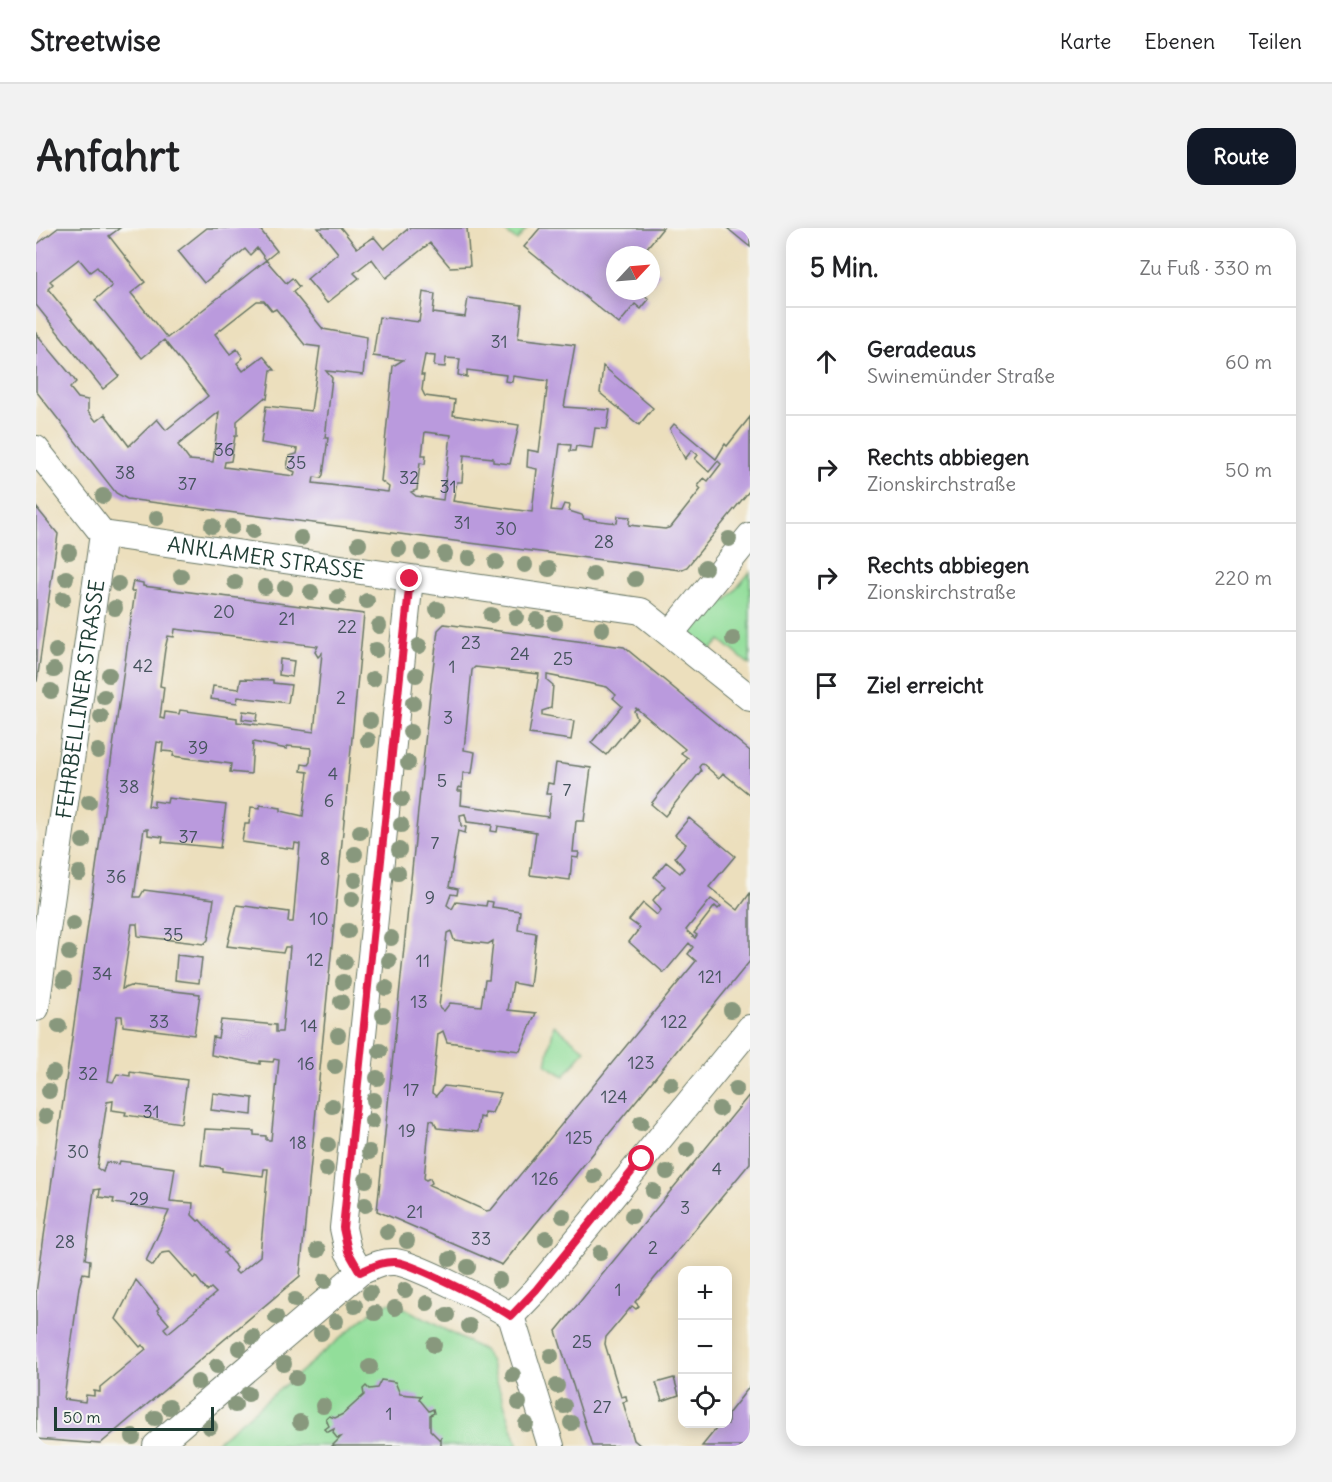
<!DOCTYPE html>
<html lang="de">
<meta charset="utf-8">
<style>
:root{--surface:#fff;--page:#f2f2f2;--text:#202124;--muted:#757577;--line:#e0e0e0;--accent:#111827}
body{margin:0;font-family:Delius,sans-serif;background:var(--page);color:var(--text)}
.controls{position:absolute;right:18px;bottom:18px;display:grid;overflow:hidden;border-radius:12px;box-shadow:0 3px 15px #0003}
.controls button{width:54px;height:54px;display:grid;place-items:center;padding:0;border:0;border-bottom:2px solid var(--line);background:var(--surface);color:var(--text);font:30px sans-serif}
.compass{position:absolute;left:570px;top:18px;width:54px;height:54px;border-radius:50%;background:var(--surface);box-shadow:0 3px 15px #0003;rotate:64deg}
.scale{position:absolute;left:18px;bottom:15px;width:160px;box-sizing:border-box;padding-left:6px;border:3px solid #1f3d34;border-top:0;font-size:16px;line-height:21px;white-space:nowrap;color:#1f3d34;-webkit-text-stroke:4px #f6f6f2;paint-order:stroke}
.stop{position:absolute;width:18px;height:18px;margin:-14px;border:4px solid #e11d48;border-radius:50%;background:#fff}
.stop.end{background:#e11d48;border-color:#fff;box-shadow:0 2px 6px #0008}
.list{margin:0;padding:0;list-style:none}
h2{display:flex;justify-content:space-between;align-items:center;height:78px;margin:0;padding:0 24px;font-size:26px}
h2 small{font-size:20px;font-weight:400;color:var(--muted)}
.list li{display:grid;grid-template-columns:39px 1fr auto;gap:18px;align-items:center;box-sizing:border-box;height:108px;padding:0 24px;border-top:2px solid var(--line)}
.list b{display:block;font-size:22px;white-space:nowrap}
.list p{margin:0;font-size:20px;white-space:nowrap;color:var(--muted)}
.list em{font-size:20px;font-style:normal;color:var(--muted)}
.icon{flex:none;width:33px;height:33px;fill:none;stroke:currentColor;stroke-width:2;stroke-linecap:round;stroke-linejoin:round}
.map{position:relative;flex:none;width:714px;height:1218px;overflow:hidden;border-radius:18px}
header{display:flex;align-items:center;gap:36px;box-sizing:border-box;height:84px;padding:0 30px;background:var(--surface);border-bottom:2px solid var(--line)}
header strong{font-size:28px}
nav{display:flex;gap:33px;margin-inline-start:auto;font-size:21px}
.intro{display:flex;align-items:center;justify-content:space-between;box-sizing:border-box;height:144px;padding:0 36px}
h1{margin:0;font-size:42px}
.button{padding:15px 27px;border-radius:18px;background:var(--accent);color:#fff;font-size:21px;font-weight:700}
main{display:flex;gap:36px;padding:0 36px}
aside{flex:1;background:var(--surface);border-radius:18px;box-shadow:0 3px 15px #0003}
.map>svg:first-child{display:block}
.green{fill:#92de9a;stroke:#588e67;stroke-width:1.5}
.building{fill:#ba9add;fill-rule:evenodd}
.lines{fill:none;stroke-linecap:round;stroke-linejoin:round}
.minor-casing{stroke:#677664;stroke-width:28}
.minor{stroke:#fff;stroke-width:26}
.tree{fill:#88987d}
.route{stroke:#e11d48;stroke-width:8}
.labels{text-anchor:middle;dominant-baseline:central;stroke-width:5;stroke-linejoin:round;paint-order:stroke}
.number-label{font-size:18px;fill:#46545e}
.street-label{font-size:21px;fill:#1f3d34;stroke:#f6f6f2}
</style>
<header>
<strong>Streetwise</strong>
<nav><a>Karte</a><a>Ebenen</a><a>Teilen</a></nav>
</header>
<div class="intro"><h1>Anfahrt</h1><a class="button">Route</a></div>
<main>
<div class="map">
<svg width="714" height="1218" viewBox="0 0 714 1218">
<rect width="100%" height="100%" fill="#f6f6f2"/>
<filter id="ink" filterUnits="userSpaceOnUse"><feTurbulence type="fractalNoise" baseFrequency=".0167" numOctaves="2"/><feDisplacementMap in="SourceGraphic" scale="12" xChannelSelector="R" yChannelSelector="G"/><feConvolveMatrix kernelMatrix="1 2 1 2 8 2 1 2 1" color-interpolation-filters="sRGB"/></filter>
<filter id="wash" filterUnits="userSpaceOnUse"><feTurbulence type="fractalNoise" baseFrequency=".008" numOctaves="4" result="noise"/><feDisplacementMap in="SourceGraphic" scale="24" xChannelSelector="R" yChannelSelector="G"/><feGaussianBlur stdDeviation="1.35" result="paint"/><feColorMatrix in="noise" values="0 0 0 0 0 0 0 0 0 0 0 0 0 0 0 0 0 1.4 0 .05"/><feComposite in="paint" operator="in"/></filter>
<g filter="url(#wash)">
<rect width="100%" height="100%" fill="#ecdfbd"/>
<!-- green -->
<path class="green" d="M465,0h26l-10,13z
M714,344v93l-30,-25 -9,10 -4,1 -14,-11 -4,-11 27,-36 10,8z
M518,797l31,25 -21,26 -18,-11z
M359,1075l88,47 7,10 28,86h-306l169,-142z"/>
<g id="blocks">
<!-- building -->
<path class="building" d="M22,0h62l-11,8 36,46 -14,11 36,45 99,-78 -9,-12 -7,7 -5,-6 -41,34 -26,-32 29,-23h52l18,23 -11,9 20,23 6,-5 7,9 -6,5 30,37 44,8 -4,38 -37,-4 6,7 -7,60h3l-5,37 -2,3 -7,-1 -1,6 75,9 1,-5 -8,-6 12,-115 10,-6 -30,-4 6,-39 40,5 4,-30 12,2 -2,19 32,4 3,-19 54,7 -4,33 57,7 -11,62 46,3 -3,19 -12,-1 -3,20 -16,-2 -1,5h-5l1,-6 -11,-1 -9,66 10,1 3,-7 6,1 -1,6 13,4 2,4 33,4 1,-7 12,1 -1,8 36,4 6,-2 30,-38 -3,-3 6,-8 4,3 13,-17 -3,-3 -9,11 -14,-13 3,-4 -6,-5 -7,9 -15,-30 4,-5 42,35 9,-15 2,2 23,-29v73l-63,77 -7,3 -553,-71 -11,-6 -80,-102v-58l35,42 5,7 -6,6 8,10 10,2v11l8,10 9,-7 24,32 28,-27 9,11 42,-34 -44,-56 -22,18 -47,-58 17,-14 -15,-19 -7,5 -11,-13 -29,22 3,3 -5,5 71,87 -16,13 -67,-84v-60zM221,73h7l8,10 4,-2 29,36 15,2 -9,64 -45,-5 -5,37 37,6 -1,5 -8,2 -2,12 8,4 -1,4 -70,-9 1,-5 6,-1 4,-25h2v-15l27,-23 3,1 4,-29h4l-12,-14 -20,15 -6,-8 6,-5 -6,-9 -7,5 -15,-20zM389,127l10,1 -1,10 11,1 1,-9 14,1 -2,16 9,2v-7l39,5 -1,6 7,1 1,-6 35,5 -9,71 -11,-2 -1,17 10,2 -5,43 -79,-11 4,-19h5l2,-27 29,3v4l17,2 9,-39 -66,-10 2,-15 -30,-4 -3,-6 2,-15h-3zM183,184l-6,50 -24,-2 -11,-15zM389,204l26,3 -8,65 -27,-4 -5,-4 6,-2 3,-27 5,1 1,-9h-4z
M282,0h23l16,20 17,-11 10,12 25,-21h58l3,38 -20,1 -20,-24 -44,35 -14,-19 -18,14 5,5 -32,25 -20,-24 31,-26z
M504,0h123l-22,27h-26v36h31l-3,3 6,5 -8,10 -6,-5 -16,20 -95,-77z
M691,0h23v19z
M615,39l9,7 -9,11z
M567,138l50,42 -14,17 -39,-32z
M0,279l22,27 -21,147h-1z
M97,353l10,2v3l221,28 -64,662 -200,168 -64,-5v-146l99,-702h-4zM139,401l143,17 -3,6 3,5 4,-4 -8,79 -77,-10v-4l-57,-8 -1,4 -14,-2 -1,7 -4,-1 4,-31 -4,-1 5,-37 3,-13 6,1zM121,514l6,1 -1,8 12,1 -1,4 58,8 -1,8 21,2 2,-32 34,7v-3l24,2 -1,14 -2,3 -6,-1 -1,7 7,1 -5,44 -22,-5v-3l-21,-3v3l-9,-1 -2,17h-4l-3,18 52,7 1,-6 5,1 -7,78h-5l1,-10 -52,-7 -10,41 56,7 2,-6h5l-8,85h-6v-7l-55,-5 -3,18 -5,-1 -2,18 49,9v-3l13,1 1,-3 5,1 -8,80h-5v-4l-12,-1v-4l-49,-2 -4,36 21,3v3l41,5 1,-7h4l-8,87 -22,18 -3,-3 2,-3 -13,-15 3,-2 -27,-31 -2,1 -6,-6 1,-12 -23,-2 5,-33 -55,-7 -1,3 -13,-2 -3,10 -6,-4 10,-66 6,-1 -1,9 14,2 -1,3 56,8 6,-43 -57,-8v4l-13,-2 -4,8 -5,-1 9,-65h5l1,10 71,9 6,-41 -70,-8 -8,3 10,-65h5l1,12 66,8 4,-4 6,-41 -70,-9 -4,7h-6l10,-68h4v6l15,2 -1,5 58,6 6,-43 -58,-7 -1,5 -13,-2v6l-6,-1zM64,961l-1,8 15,2 -1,4 56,8 -23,50 7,5 9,-13 8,-1 24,27 2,-2 11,14 4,-3 5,5 -48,40 -4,-5 5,-4 -12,-14 2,-2 -23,-28 -20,39 24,28 2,-2 4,4 -46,38v5l-6,-1v5l-8,-1 -1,7 -21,-3 15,-112 4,-14 6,1 1,-14 -5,-1 9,-69z
M408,396l180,23 126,104v44l-27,-22 -4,5 -17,-15 -3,4 2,4 -36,45 -14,-12 37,-46 -7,-5 4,-4 -49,-41 -2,3 3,7 -31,37 -15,-12 31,-37 -9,-8 3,-3 -9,-8 -60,-12v5l6,5 -2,23 -9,3v4l32,6 -3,19 -42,-6 10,-60 -64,-7 -3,3 -8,80 11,2 -3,21h-9l-1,15 -3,-1 -1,4h4l-1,14 87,12 3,-23h-5l2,-11 5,1 3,-21 35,5 -7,53h-8l-3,31h6l-1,6 -6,-1 -2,23 -40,-5 6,-43 -38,-6 -1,6 -6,-1 1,-6 -25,-3 -2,-8 -5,1 1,11 5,1 -1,6 -7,-2 -9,56 9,2 -1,6 -6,-1 -4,11 5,4 4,-7 30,4 1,-5 6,1 -1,5 28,4 -2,19 18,3 -6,53 -17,-3 -5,27 28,3 -16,38 -73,-9 -4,-11 -5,3 -6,59 4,3 8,-10 57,7 -9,20 -8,-1v6l-4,-1 -2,15 -41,-4 -3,-7 -4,-1 -6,58 2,2 4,-2 2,5 -3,2 57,26 5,-1 205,-249 -8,-7 5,-7 -4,-4 -25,30 -35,-31 11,-14 -11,-8 14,-17 14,12 4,-5 -8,-10 12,-14 -11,-9 12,-15 14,11 4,-5 -9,-11 11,-13 -11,-9 14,-17 46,38 -26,31 29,23 12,-17v68l-248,304 -125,-54 54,-527 7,-54zM675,671l10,7 -3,3 -3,-3 -21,27 3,2 -2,3 -9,-8zM415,703l3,9 34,4 5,-3 -4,39h-4l-4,26 -31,-3 -6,8 -5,-4 8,-74z
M244,431l14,2 -2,16 -13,-2z
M205,451l32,1v3l18,2 -3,18 -50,-6 -1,6 -26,-4 2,-13 26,3z
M207,483l15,2 -1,8 -15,-2z
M141,727l25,3 -3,25 -24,-3z
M177,865l40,5 -1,17 -41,-5z
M714,866v69l-115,139 4,4 -3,3 -4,-3 -26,31 -1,7 16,53 5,-1 1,5 -4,1 11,38 7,6h-49l-36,-115z
M638,1150l5,17 -17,6 -6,-18z
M345,1152l14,2 5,12 21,2 -2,3 10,12 4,-2 1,4 -4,2v15l9,9 2,-1v8h-109l9,-9 -4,1 -4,-5 1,-4 -6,3 -3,-3 4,-3 -3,-7 3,-3 6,2 8,-4 21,-19 -1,-6 3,-3 3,3 8,-1z
M714,1158v60h-48l18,-22h8v-10z"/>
</g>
</g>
<g filter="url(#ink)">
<use href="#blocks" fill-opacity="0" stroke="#677664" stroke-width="1.5"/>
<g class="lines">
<!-- minor casing -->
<g class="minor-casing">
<g id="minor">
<path id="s1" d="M0,221l67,85 538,77 109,87"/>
<path d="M635,405l79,-97"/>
<path id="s2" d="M0,780l67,-474"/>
<path d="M324,1044l-12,-21 -5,-23 67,-649"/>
<path d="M475,1088l25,-26 214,-262"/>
<path d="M120,1218l204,-174c12,-5 22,-11 35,-10 20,2 97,42 116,54l40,130"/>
</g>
</g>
<!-- minor -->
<use href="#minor" class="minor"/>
</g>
<!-- trees -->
<g class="tree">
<circle cx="67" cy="268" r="8"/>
<circle cx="121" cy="290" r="8"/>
<circle cx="176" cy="298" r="8"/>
<circle cx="196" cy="299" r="8"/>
<circle cx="217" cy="303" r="8"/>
<circle cx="265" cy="310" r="8"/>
<circle cx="693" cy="311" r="8"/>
<circle cx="323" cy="316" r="8"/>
<circle cx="363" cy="321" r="8"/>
<circle cx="33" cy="324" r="8"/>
<circle cx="386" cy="324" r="8"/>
<circle cx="409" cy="326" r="8"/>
<circle cx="433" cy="330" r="8"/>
<circle cx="460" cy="334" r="8"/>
<circle cx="489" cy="337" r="8"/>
<circle cx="669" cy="340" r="8"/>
<circle cx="513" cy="341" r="8"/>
<circle cx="557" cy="346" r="8"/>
<circle cx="145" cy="348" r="8"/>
<circle cx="30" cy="350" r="8"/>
<circle cx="599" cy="351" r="8"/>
<circle cx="199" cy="354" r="8"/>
<circle cx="82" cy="356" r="8"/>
<circle cx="229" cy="359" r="8"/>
<circle cx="249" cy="360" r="8"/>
<circle cx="275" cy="364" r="8"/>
<circle cx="302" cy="369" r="8"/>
<circle cx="27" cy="371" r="8"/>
<circle cx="331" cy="373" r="8"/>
<circle cx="79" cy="380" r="8"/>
<circle cx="401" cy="381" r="8"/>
<circle cx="455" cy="387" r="8"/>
<circle cx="480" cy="389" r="8"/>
<circle cx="501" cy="392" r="8"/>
<circle cx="519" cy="395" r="8"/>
<circle cx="343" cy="398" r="8"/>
<circle cx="566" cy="401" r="8"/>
<circle cx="697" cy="411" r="8"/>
<circle cx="383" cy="418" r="8"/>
<circle cx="340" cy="422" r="8"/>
<circle cx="20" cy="423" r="8"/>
<circle cx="18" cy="442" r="8"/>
<circle cx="73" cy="447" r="8"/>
<circle cx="380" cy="447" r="8"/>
<circle cx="337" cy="451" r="8"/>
<circle cx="15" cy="463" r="8"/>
<circle cx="68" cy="469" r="8"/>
<circle cx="377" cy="475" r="8"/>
<circle cx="65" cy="489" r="8"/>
<circle cx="334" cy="493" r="8"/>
<circle cx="374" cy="504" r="8"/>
<circle cx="332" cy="512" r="8"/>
<circle cx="62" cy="523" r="8"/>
<circle cx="372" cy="535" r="8"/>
<circle cx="366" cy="571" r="8"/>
<circle cx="53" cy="574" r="8"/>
<circle cx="365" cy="597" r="8"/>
<circle cx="324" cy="604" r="8"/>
<circle cx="47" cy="613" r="8"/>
<circle cx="363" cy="622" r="8"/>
<circle cx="319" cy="626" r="8"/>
<circle cx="43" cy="645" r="8"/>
<circle cx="362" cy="645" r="8"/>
<circle cx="319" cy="652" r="8"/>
<circle cx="316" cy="671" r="8"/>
<circle cx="37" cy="696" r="8"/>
<circle cx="312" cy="703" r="8"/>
<circle cx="355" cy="710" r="8"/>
<circle cx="33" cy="725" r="8"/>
<circle cx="353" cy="733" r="8"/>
<circle cx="309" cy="734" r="8"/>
<circle cx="28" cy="752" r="8"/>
<circle cx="307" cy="754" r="8"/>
<circle cx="350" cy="760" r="8"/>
<circle cx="305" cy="774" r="8"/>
<circle cx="695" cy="782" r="8"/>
<circle cx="347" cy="787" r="8"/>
<circle cx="23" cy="798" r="8"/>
<circle cx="302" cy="807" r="8"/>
<circle cx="344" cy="823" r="8"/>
<circle cx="299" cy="838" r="8"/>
<circle cx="17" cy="845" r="8"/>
<circle cx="341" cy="850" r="8"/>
<circle cx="635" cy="856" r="8"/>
<circle cx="700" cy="861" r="8"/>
<circle cx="13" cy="863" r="8"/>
<circle cx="338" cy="872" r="8"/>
<circle cx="296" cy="878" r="8"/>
<circle cx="683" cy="881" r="8"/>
<circle cx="10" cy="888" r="8"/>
<circle cx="336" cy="893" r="8"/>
<circle cx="605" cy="895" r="8"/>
<circle cx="292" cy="917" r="8"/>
<circle cx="651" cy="922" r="8"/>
<circle cx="333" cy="924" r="8"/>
<circle cx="290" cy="941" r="8"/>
<circle cx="631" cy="944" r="8"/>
<circle cx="558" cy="948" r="8"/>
<circle cx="330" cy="952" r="8"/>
<circle cx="617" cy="963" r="8"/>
<circle cx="329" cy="977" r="8"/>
<circle cx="527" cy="988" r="8"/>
<circle cx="596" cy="988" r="8"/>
<circle cx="351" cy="1004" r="8"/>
<circle cx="510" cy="1010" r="8"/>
<circle cx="371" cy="1013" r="8"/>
<circle cx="282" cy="1022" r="8"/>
<circle cx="564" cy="1025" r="8"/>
<circle cx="414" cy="1031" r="8"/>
<circle cx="432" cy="1039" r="8"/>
<circle cx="463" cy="1052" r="8"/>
<circle cx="289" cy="1053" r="8"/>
<circle cx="369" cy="1062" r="8"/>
<circle cx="334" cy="1065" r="8"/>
<circle cx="259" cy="1072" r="8"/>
<circle cx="391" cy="1075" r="8"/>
<circle cx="319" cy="1078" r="8"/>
<circle cx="359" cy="1080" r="8"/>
<circle cx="339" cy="1085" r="8"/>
<circle cx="411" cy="1087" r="8"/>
<circle cx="240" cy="1089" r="8"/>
<circle cx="300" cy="1093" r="8"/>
<circle cx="433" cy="1098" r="8"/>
<circle cx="285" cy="1105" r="8"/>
<circle cx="217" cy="1109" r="8"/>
<circle cx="398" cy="1117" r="8"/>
<circle cx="203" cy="1120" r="8"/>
<circle cx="515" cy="1128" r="8"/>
<circle cx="248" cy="1136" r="8"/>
<circle cx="181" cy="1138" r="8"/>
<circle cx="334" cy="1139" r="8"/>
<circle cx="477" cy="1147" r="8"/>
<circle cx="260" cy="1150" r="8"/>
<circle cx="162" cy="1154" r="8"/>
<circle cx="521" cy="1158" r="8"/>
<circle cx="212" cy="1166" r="8"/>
<circle cx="483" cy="1175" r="8"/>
<circle cx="199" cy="1177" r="8"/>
<circle cx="287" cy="1178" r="8"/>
<circle cx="528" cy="1178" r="8"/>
<circle cx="133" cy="1179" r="8"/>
<circle cx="119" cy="1190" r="8"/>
<circle cx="264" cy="1194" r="8"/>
<circle cx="535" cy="1195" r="8"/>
<circle cx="490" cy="1196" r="8"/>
<circle cx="174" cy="1199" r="8"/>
<circle cx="97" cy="1209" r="8"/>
</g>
</g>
<g class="lines" filter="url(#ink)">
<!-- route -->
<path class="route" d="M374,351l-67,649 5,23 12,21c12,-5 22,-11 36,-10 19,2 96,42 115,54l25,-26 106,-131"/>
</g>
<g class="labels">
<!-- number labels -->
<g class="number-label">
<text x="463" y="113">31</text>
<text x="188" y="221">36</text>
<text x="260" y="234">35</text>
<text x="89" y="244">38</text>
<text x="373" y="249">32</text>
<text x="151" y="255">37</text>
<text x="412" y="258">31</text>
<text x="426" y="294">31</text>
<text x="470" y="300">30</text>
<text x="568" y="313">28</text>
<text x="188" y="383">20</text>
<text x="251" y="390">21</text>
<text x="311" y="398">22</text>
<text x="435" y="414">23</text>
<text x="484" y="425">24</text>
<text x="527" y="430">25</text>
<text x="107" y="437">42</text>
<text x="416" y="438">1</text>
<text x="305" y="469">2</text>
<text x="412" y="489">3</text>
<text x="162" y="519">39</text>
<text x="297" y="545">4</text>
<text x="406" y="552">5</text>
<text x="93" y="558">38</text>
<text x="531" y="561">7</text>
<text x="293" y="572">6</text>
<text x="152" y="608">37</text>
<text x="399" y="614">7</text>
<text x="289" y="630">8</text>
<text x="80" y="648">36</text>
<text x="394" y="669">9</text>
<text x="283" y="690">10</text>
<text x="137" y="706">35</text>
<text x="279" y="731">12</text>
<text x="387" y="732">11</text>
<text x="66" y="745">34</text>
<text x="674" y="748">121</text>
<text x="383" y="773">13</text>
<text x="123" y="793">33</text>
<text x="638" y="793">122</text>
<text x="273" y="797">14</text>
<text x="605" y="834">123</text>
<text x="270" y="835">16</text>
<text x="52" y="845">32</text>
<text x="375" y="861">17</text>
<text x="578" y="868">124</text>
<text x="115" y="883">31</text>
<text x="371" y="902">19</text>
<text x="543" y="909">125</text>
<text x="262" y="914">18</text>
<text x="42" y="923">30</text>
<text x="681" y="940">4</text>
<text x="509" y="950">126</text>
<text x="103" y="970">29</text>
<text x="649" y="979">3</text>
<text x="379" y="983">21</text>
<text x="445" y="1010">33</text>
<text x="29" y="1013">28</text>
<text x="617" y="1019">2</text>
<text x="582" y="1061">1</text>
<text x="546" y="1113">25</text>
<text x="566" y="1178">27</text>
<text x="353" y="1185">1</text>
</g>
<!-- street labels -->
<g class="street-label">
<text stroke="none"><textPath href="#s1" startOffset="273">ANKLAMER STRASSE</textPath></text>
<text stroke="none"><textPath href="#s2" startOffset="312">FEHRBELLINER STRASSE</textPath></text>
</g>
</g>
</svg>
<div class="controls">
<button>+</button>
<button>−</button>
<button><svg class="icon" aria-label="locate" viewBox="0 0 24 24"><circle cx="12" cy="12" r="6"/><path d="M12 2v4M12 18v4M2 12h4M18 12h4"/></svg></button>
</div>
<svg class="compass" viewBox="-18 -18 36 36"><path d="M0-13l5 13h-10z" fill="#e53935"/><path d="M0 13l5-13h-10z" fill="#757577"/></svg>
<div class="scale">50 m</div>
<div class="stop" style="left:606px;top:931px"></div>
<div class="stop end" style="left:374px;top:351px"></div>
</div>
<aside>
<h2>5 Min.<small>Zu Fuß · 330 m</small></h2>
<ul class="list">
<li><svg class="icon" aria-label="ahead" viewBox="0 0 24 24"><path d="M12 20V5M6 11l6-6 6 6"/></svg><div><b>Geradeaus</b><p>Swinemünder Straße</p></div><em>60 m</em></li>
<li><svg class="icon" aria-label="right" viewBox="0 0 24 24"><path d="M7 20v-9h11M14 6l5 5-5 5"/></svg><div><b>Rechts abbiegen</b><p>Zionskirchstraße</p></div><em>50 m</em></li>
<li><svg class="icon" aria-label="right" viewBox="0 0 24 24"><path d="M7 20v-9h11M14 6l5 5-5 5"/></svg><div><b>Rechts abbiegen</b><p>Zionskirchstraße</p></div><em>220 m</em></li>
<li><svg class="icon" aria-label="arrive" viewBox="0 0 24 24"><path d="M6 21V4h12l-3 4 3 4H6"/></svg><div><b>Ziel erreicht</b></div></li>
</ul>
</aside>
</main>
